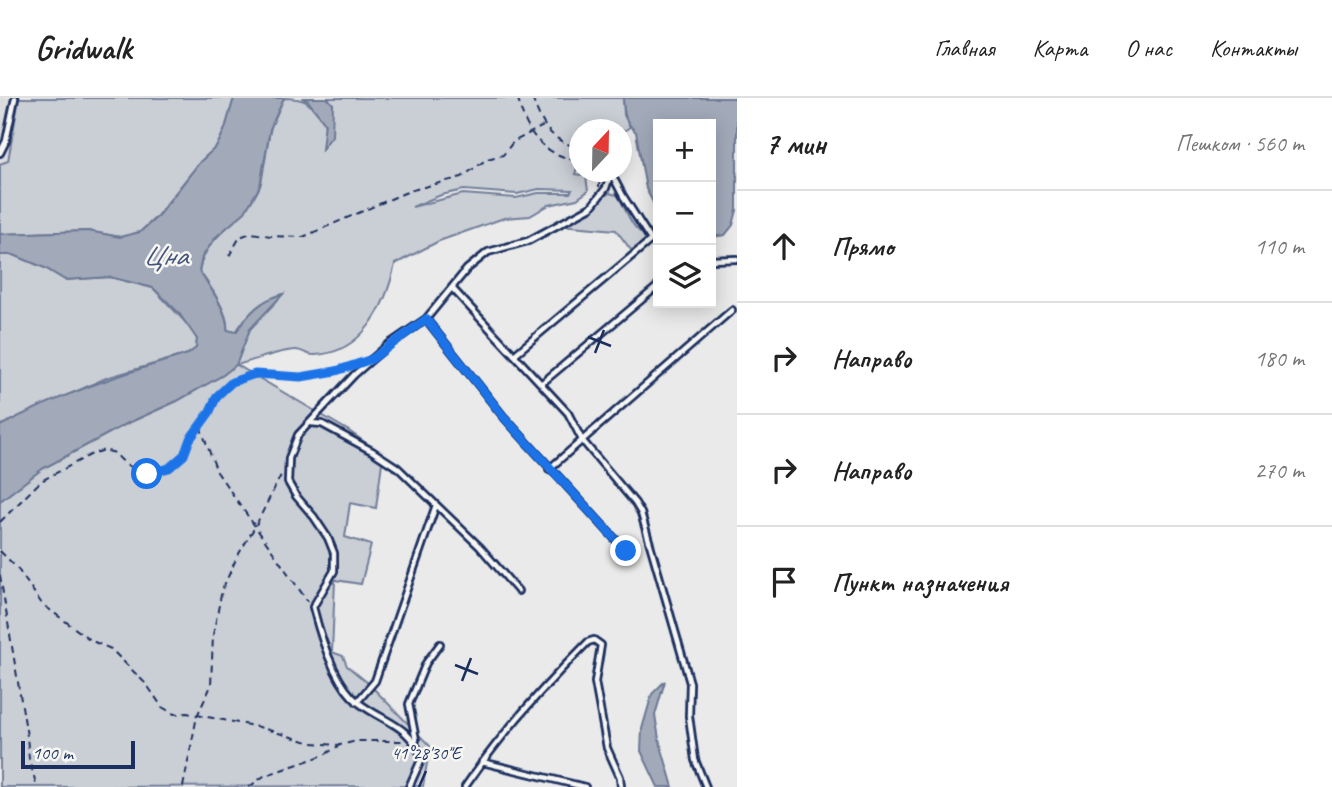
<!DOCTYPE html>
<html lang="ru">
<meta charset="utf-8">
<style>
:root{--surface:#fff;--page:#f6f6f6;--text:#222;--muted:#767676;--line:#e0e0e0}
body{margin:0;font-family:Caveat,sans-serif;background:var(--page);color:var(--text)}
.controls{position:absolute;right:21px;top:21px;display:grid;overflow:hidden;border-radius:0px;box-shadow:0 4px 18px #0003}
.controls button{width:63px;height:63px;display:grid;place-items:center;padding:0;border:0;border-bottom:2px solid var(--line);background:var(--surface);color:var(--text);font:35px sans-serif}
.compass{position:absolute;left:569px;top:21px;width:63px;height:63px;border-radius:50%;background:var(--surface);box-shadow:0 4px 18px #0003;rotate:22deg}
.scale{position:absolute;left:21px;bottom:18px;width:114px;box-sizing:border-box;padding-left:7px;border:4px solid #1b2f5e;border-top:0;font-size:19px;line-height:24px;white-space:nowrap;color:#1b2f5e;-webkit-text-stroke:5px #f6f6f2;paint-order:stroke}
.stop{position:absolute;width:21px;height:21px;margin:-16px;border:5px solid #1a73e8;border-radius:50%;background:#fff}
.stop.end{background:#1a73e8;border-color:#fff;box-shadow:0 2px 7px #0008}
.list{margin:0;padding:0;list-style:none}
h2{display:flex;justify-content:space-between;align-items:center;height:91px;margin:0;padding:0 28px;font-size:30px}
h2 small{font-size:23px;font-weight:400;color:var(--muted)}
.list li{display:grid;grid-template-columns:46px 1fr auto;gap:21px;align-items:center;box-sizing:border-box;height:112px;padding:0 28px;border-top:2px solid var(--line)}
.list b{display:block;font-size:26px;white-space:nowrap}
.list em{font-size:23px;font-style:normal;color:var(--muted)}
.icon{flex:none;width:38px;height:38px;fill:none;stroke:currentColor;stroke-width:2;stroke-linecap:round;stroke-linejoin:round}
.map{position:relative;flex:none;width:737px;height:689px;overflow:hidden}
header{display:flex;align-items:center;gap:42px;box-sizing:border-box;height:98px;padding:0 35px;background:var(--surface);border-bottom:2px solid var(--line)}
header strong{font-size:33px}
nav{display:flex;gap:38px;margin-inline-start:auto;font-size:24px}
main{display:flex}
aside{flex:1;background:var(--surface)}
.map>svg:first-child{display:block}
.built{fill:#dadcde}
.green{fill:#caced5;stroke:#727e9a;stroke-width:2;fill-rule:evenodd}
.water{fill:#a2aaba;stroke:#6c7995;stroke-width:2}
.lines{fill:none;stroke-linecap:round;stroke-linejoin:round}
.service-casing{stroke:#1b2f5e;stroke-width:10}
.path{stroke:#1b2f5e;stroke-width:2;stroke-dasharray:7 5;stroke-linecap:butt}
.service{stroke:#f6f6f2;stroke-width:4.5}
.route{stroke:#1a73e8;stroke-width:9}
.ticks{fill:none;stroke:#1b2f5e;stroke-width:2.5}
.labels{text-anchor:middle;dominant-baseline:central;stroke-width:5;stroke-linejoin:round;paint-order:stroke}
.water-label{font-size:30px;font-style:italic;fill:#44547a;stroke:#f6f6f2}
.ticks-label{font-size:18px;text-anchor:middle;fill:#1b2f5e;stroke:#f6f6f2;stroke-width:5;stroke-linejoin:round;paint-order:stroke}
</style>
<header>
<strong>Gridwalk</strong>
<nav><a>Главная</a><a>Карта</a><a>О нас</a><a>Контакты</a></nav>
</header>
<main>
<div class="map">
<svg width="737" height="689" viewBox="0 0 737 689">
<rect width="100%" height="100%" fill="#e9eae9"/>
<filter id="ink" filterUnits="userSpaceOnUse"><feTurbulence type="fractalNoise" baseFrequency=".0143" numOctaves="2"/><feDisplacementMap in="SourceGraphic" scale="14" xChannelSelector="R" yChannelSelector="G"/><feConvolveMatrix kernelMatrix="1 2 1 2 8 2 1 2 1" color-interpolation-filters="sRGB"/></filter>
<g filter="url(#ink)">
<!-- built -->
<path class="built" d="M0,0h22l-12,73 -10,-5z"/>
<!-- green -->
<path class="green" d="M19,0h215l-9,31 -8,17 -17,16 -44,55 -16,15 -20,5 -32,-6 -88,3v-70l8,-3z
M284,0c25,0 26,6 41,25l-2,24 10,-43 -6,-6h296l1,17 6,12 -8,5v-2h-42l-1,32 -4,12 11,2 2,15 -11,8 -28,6 -19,11 -26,2 -65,23 -44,23c-9,42 -32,89 -80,91 -7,1 -14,-6 -20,-5 -14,0 -43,11 -58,15l112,66 34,24 -7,53 -26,-5 -5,34 26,8 -10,39 -26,-4 -3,72 11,4 4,10 21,17 62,63 -7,40 -423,1v-286l42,-32 84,-45 51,-23 46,-26 13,-10 14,-36 32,-34 -37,24 -9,13 -9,-2c3,-16 -18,-46 -28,-59 7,-38 44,-48 60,-83 4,-8 4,-19 6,-27 3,-23 6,-44 19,-63zM539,91l33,1 -2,3h-32l-22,5 -53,-4 -51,13 29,-12 23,-5 53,4z
M609,95l8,2 3,4c12,24 12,32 38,43v5l-10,-4 -17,7 -15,-20 -56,-5 16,-7z
M0,157h14l31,13 20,12 45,-3 43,11 36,38 8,13 -1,9 -8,6 -82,24 -106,48z"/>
<!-- water -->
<path class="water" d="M234,0h50l-14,31 -10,57 -15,26 -29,25 -14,20 -3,14c10,14 30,43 28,59l9,2c13,-19 24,-32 47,-38l-33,35 -14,36 -13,10 -46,26 -51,23 -84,45 -42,32v-75c60,-32 122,-52 188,-72l8,-6 1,-9 -19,-27 -25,-24 -43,-11 -45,3 -20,-12 -31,-13h-14v-21l88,-3 32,6 20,-5 17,-15 43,-55 17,-16 8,-17z
M302,0h25l6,6 -1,32 -10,13 3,-26 -17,-22z
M623,0h114v112l-4,15 -8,10 -14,2v-113h-53v88l-12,-23 -10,-57c-12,-10 -12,-20 -13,-34z
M665,583l-10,34 4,24 14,48h-15l-17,-36 1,-22 10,-35z"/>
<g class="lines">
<!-- service casing -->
<g class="service-casing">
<path id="service" d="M0,55l6,-12 9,-43
M611,75l12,23 28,44 7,3
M711,162l26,-1
M452,190l116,125 14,27 53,63 6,10 49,170 -1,33 6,44 11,27
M426,221l77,97 123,135
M514,257l137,-115
M541,286l117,-98
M311,325l11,1 50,27 26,17 82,79 38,44
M549,371l183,-159
M357,604l18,-21 61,-176
M416,642l-7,-36 17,-41 14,-19
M482,664l103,25
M409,689l13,-29c-13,-34 -37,-35 -63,-55 -24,-18 -39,-68 -46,-96l21,-36v-18l-6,-15 -14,-21 -18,-21 -8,-14 1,-24 9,-23 56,-60 34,-30 38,-26 41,-50 21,-17 40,-11 63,-34 15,-19 5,-16
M465,689c35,-52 79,-101 123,-145l6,-2 7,5 -6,37 12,66 13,29 1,10"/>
</g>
<!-- path -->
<path class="path" d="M518,0c7,35 25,57 62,63
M532,0c11,28 17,42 48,50
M597,74l3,3 -1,12
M229,158l11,-19 11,-4 20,3 32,1 106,-46 53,-14 25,-18 16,-4 10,-13 30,-16
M200,328l17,46 91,130
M0,424l41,-41 49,-26 14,-5 11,3c18,23 47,28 68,3 4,-5 4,-13 8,-19 5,-10 14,-17 19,-26 6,-11 10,-22 22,-29 22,-12 45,-4 69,-5 19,-1 39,-7 57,-13
M0,453l17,17 25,36 50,37 19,8 36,36 15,22 12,7 13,-1 72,14 52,16 29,2
M0,477l27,161 2,23 8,28
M183,689l14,-71 14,-30 2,-51 9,-45 15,-33 19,-32 25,-50
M249,689l15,-11 60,-21 16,-10 17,-4h48"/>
<!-- service -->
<use href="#service" class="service"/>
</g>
</g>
<g class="lines" filter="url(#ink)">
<!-- route -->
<path class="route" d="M147,376l22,-6 15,-13 6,-16 19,-26 8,-17 15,-14 23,-8 46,3 35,-6 36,-12 54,-40 77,97 123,135"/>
</g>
<!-- ticks -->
<path class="ticks" d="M588,239l23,9M595,255l9,-23M455,567l23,9M462,583l9,-23M419,689l7,-16"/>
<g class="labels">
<!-- water labels -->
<g class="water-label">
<text x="165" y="157">Цна</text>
</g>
</g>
<g class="ticks-label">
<text x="426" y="661">41°28'30"E</text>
</g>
</svg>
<div class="controls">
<button>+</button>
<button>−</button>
<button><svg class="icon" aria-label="layers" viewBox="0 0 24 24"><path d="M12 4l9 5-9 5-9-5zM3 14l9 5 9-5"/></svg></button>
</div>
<svg class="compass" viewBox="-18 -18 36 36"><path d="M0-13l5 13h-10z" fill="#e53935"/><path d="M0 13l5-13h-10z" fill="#767676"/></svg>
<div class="scale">100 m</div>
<div class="stop" style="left:147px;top:376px"></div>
<div class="stop end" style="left:626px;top:453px"></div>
</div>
<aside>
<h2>7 мин<small>Пешком · 560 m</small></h2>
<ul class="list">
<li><svg class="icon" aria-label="ahead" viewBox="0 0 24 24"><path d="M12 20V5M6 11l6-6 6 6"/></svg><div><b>Прямо</b></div><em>110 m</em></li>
<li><svg class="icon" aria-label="right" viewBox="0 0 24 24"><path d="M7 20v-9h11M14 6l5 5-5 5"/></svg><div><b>Направо</b></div><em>180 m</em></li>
<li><svg class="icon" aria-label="right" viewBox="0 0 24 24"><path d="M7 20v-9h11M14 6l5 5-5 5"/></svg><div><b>Направо</b></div><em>270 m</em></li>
<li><svg class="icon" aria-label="arrive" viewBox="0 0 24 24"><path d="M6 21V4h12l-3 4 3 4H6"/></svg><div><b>Пункт назначения</b></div></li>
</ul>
</aside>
</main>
